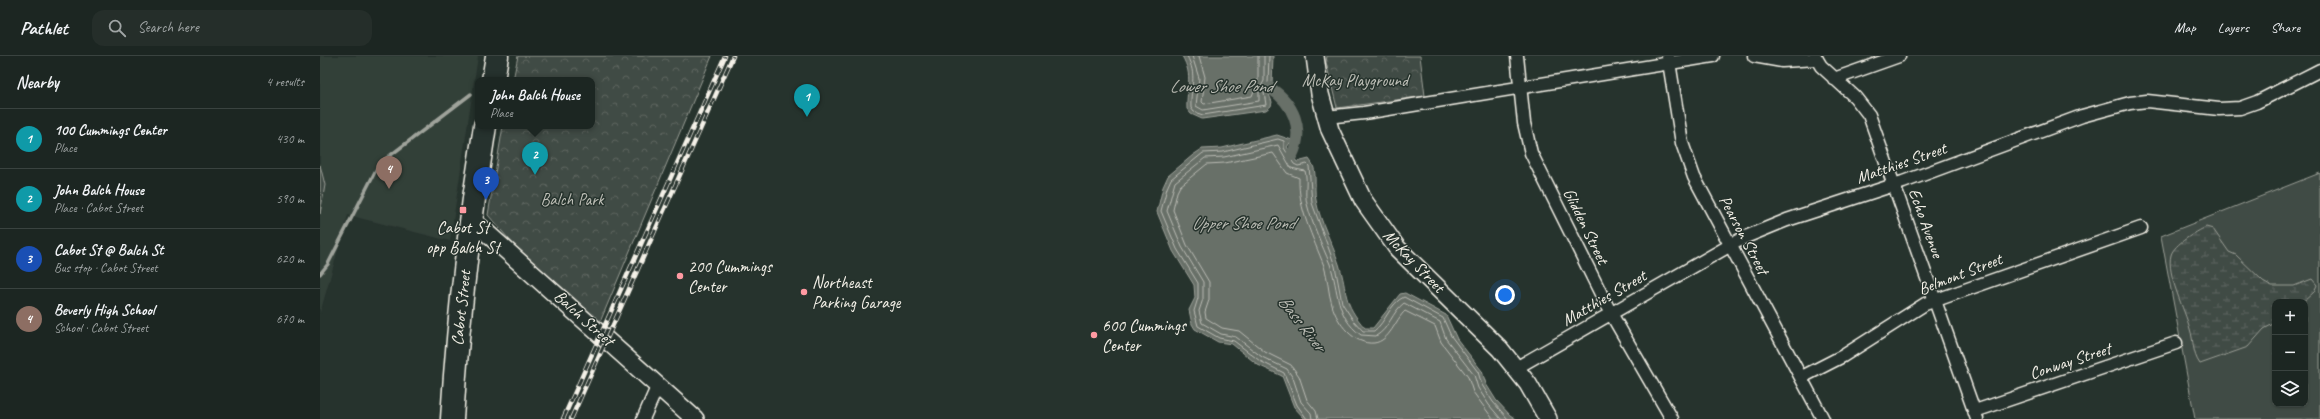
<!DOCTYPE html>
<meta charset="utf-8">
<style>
:root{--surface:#1c2622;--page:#252e2a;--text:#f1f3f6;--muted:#a0a5a5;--line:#3a4340;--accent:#ff9aa2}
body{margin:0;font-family:Caveat,sans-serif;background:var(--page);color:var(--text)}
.controls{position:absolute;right:12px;bottom:12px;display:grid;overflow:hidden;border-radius:8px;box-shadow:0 1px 3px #0004}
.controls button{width:36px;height:36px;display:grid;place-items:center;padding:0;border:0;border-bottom:1px solid var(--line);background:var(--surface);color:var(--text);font:20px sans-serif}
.you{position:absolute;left:1185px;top:239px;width:14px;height:14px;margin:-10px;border:3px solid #fff;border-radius:50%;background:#1a73e8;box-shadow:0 0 0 6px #1a73e833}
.badge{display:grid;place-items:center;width:26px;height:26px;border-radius:50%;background:var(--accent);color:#fff;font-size:13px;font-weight:700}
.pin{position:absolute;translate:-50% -33px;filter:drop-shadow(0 1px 2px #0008)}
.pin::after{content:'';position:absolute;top:21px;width:14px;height:12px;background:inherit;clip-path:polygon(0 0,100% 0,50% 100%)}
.popup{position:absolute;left:155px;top:21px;width:120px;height:52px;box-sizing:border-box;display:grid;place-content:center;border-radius:8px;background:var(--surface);filter:drop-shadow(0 1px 3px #0005);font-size:13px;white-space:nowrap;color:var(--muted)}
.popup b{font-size:15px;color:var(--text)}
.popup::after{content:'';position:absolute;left:50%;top:100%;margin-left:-8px;border:8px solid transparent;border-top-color:var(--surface)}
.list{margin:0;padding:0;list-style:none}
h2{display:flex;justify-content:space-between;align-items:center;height:52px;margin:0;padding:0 16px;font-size:17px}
h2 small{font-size:13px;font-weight:400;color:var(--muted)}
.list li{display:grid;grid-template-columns:26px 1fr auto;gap:12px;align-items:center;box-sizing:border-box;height:60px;padding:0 16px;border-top:1px solid var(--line)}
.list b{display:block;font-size:15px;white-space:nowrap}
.list p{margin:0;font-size:13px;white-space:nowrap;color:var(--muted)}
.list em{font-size:13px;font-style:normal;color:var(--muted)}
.icon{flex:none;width:22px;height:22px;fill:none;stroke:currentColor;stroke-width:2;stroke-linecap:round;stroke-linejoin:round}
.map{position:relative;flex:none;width:2000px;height:363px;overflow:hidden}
header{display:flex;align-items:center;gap:24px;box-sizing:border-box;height:56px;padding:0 20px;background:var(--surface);border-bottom:1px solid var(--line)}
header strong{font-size:19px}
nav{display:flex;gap:22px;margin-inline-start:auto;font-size:14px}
.search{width:280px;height:36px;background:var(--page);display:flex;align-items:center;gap:10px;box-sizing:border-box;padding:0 14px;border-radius:12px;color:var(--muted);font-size:15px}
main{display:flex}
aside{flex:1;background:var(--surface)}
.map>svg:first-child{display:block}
.built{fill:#333f39}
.green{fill:#414b45;stroke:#9a9e96;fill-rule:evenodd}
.forest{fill:url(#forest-crowns);stroke:#9a9e96}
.wetland{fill:url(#wetland-marsh);stroke:#9a9e96}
.water{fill:#676f68;stroke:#9fa39b}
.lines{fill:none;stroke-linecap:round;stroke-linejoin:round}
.shore{stroke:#bcbdb5;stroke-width:1}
.stream{stroke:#9fa39b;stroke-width:3.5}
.canal{stroke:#676f68;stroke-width:12}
.street-casing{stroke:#f4f1e8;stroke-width:15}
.secondary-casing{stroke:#f4f1e8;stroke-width:20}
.highway-casing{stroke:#f4f1e8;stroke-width:25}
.street{stroke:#26332d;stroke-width:12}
.secondary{stroke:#26332d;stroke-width:17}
.highway{stroke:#26332d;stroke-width:22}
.rail-casing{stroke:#f4f1e8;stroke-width:4.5}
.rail{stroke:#26332d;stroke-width:3;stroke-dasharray:9;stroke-linecap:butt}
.poi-dot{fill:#ff9aa2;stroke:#26332d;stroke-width:1.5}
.labels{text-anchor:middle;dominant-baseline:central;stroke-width:3;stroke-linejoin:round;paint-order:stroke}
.park-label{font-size:17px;fill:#bebfb7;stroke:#26332d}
.street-label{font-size:17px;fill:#f4f1e8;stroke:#26332d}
.poi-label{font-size:17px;fill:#f4f1e8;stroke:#26332d;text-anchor:start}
.water-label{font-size:18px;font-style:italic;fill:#bcbdb5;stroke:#26332d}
</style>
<header>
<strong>Pathlet</strong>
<div class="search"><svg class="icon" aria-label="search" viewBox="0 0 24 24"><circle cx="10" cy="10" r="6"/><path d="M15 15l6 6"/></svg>Search here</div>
<nav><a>Map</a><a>Layers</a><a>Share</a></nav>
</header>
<main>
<aside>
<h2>Nearby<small>4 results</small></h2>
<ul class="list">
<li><span class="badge" style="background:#0f9aa8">1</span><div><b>100 Cummings Center</b><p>Place</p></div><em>430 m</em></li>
<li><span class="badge" style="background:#0f9aa8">2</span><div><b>John Balch House</b><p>Place · Cabot Street</p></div><em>590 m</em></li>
<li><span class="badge" style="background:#1a4fb4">3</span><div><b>Cabot St @ Balch St</b><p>Bus stop · Cabot Street</p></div><em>620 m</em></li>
<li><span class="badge" style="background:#8d6e63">4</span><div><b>Beverly High School</b><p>School · Cabot Street</p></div><em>670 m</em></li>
</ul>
</aside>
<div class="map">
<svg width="2000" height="363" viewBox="0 0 2000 363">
<defs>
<pattern id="forest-crowns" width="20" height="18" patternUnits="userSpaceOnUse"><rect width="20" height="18" fill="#414b45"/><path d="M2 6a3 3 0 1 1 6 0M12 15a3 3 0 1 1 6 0" fill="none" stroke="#5d6560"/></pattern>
<pattern id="wetland-marsh" width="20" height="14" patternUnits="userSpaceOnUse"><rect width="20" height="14" fill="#414b45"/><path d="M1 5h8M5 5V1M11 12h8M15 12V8" fill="none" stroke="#5d6560"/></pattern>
</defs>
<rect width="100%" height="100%" fill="#26332d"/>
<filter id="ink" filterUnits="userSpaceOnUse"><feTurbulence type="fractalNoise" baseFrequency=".025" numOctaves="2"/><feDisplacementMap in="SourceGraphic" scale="8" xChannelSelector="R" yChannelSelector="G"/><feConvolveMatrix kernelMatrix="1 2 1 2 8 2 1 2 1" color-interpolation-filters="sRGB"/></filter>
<g filter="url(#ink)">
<!-- built -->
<path class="built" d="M0,0h158l-28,185 -102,-26 -28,98z"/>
<!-- green -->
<path class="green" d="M0,109l5,20 -5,29z
M2000,117v246h-125l-34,-183zM1955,246h30v102h-30z"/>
<!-- forest -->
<path class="forest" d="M198,0h194l-112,266 -86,-77 -26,-30 15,-89h89v-46h-79z
M1007,0h93l5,40 -88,12 -11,-46z"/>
<!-- wetland -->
<path class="wetland" d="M1886,171l7,2 16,23 7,3 27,26 9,5h22l18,-7 5,6 -3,7 -11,10h-28v21l-11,6 -16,18 -48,17c-8,-11 -6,-23 -10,-35 -5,-19 -24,-55 -19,-74 3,-11 25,-23 35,-28z"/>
<!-- water -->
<path class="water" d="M862,0h91l-1,29 -4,7 4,10 -1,4 -5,4 -64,9 -11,-5 -4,-5c-1,-22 7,-32 -5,-53z
M957,79l15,5 -5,7 10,15 12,-3c10,11 4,27 7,41 4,22 16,42 23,64 9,29 3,38 26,64h8l27,-34 5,-1 41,22 11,24 25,32 4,13 10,16 14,15 6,4h-211l-11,-12 -12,-31 -24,-11 -26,-21 -14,-2 -23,-13 -3,-5 -3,-14 6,-12 -1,-13 -21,-34 -16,-39 6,-25 5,-11 25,-21 9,-6 20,-1z"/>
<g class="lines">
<!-- shore -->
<path class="shore" d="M867,0c11,21 3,30 4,52l3,4 9,3 63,-10 -2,-13 4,-9 1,-27
M872,0l7,22 -3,28 7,4 56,-9v-11l5,-9v-25
M879,0l6,21 -3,25 2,2 48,-8 6,-16v-24
M987,363l-10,-14 -13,-32 -24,-12 -26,-20 -15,-3 -21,-12 -4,-15 4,-13v-15l-21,-34 -16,-38 6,-23 4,-9 32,-26 20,-1 55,-13 6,2v7l10,16 4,2 9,-2 2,2 3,37 23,63 7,37 11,17 10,11h11c12,-9 16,-28 30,-34l39,21 8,18 27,36 4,13 11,17 15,17
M992,363l-1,-6 -10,-11 -8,-24 -6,-9 -25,-12 -26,-20 -15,-3 -19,-11 -3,-12 4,-12v-17l-21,-35 -15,-36 8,-29 30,-24 19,-1 54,-12 13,23 14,3c3,10 -1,22 2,33 5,20 15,41 23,60 9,27 5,52 31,71l15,1c13,-7 16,-24 28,-33l36,19 6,17 28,36 4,13 11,17 12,14
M998,363l-2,-8 -9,-11 -8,-24 -8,-11 -26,-13 -26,-21 -17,-3 -16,-10 -1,-6 4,-12v-18l-22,-37 -14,-35 4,-18 3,-6 27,-22 18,-1 48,-10 14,20 12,5c-1,31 14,59 25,88 4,12 4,26 8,39 5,18 22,40 42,38 16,-2 21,-23 31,-32l30,15 6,16 27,35 5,15 20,27"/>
<!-- stream -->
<path class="stream" d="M0,218l8,-10 51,-100 92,-70"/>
<!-- canal -->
<path class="canal" d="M950,32c23,15 35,41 22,67"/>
<!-- street casing -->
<g class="street-casing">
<path id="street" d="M1197,0l7,67 7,30 78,157 63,109
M1348,0l14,87 12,34 129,242
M1434,0l28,5 35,-2
M1495,0l6,10 34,31 14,18 108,304
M1514,23l65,-23
M1006,61l38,-4 349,-57
M1196,312l227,-130 44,-18 116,-38 179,-66 48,-13 17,-2 72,8 21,-1 17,-6 63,-32
M1482,321l41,-21 82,-52 216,-76
M1655,355l201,-68
M323,363l15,-34"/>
</g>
<!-- secondary casing -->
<g class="secondary-casing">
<path id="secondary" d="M995,0l5,38 10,36 33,70 34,48 103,101 28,35 20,35
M150,162l225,201"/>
</g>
<!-- highway casing -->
<g class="highway-casing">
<path id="highway" d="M173,24l4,-24
M132,363c6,-99 17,-196 33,-293"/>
</g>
<!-- street -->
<use href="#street" class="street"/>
<!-- secondary -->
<use href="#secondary" class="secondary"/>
<!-- highway -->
<use href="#highway" class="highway"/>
<!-- rail casing -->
<g class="rail-casing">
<path id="rail" d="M243,363l162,-363
M251,363l162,-363"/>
</g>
<!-- rail -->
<use href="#rail" class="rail"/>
</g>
</g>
<!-- markers -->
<g class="poi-dot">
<rect x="139" y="150" width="8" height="8" rx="2"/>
<circle cx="360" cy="220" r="4"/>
<circle cx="484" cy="236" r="4"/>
<circle cx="774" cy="279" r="4"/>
</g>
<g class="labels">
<!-- park labels -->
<g class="park-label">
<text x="1035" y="24">McKay Playground</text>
<text x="252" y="143">Balch Park</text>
</g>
<!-- street labels -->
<g class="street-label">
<text transform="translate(1581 107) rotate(-19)">Matthies Street</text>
<text transform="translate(1606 167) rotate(70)">Echo Avenue</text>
<text transform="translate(1266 170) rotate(64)">Glidden Street</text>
<text transform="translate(1424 179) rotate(62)">Pearson Street</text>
<text transform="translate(1094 205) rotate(46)">McKay Street</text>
<text transform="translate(1640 218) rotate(-21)">Belmont Street</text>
<text transform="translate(1284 242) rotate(-30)">Matthies Street</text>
<text transform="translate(141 252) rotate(-84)">Cabot Street</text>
<text transform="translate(264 262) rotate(42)">Balch Street</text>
<text transform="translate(1750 305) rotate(-18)">Conway Street</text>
</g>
<!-- poi labels -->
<g class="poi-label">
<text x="143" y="171" text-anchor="middle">Cabot St<tspan x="143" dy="20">opp Balch St</tspan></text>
<text x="368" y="210">200 Cummings<tspan x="368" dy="20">Center</tspan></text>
<text x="492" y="226">Northeast<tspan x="492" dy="20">Parking Garage</tspan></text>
<text x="782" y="269">600 Cummings<tspan x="782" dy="20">Center</tspan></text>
</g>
<!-- water labels -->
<g class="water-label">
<text x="901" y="30">Lower Shoe Pond</text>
<text x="923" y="167">Upper Shoe Pond</text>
<text transform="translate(982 267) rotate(52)">Bass River</text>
</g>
</g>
</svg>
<div class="controls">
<button>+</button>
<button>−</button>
<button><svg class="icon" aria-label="layers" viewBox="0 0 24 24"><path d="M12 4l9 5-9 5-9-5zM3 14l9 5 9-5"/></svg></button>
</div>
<div class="you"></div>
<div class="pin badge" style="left:487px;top:61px;background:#0f9aa8">1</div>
<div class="pin badge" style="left:215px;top:119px;background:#0f9aa8">2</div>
<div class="popup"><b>John Balch House</b>Place</div>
<div class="pin badge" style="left:166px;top:144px;background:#1a4fb4">3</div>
<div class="pin badge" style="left:69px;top:133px;background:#8d6e63">4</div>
</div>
</main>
